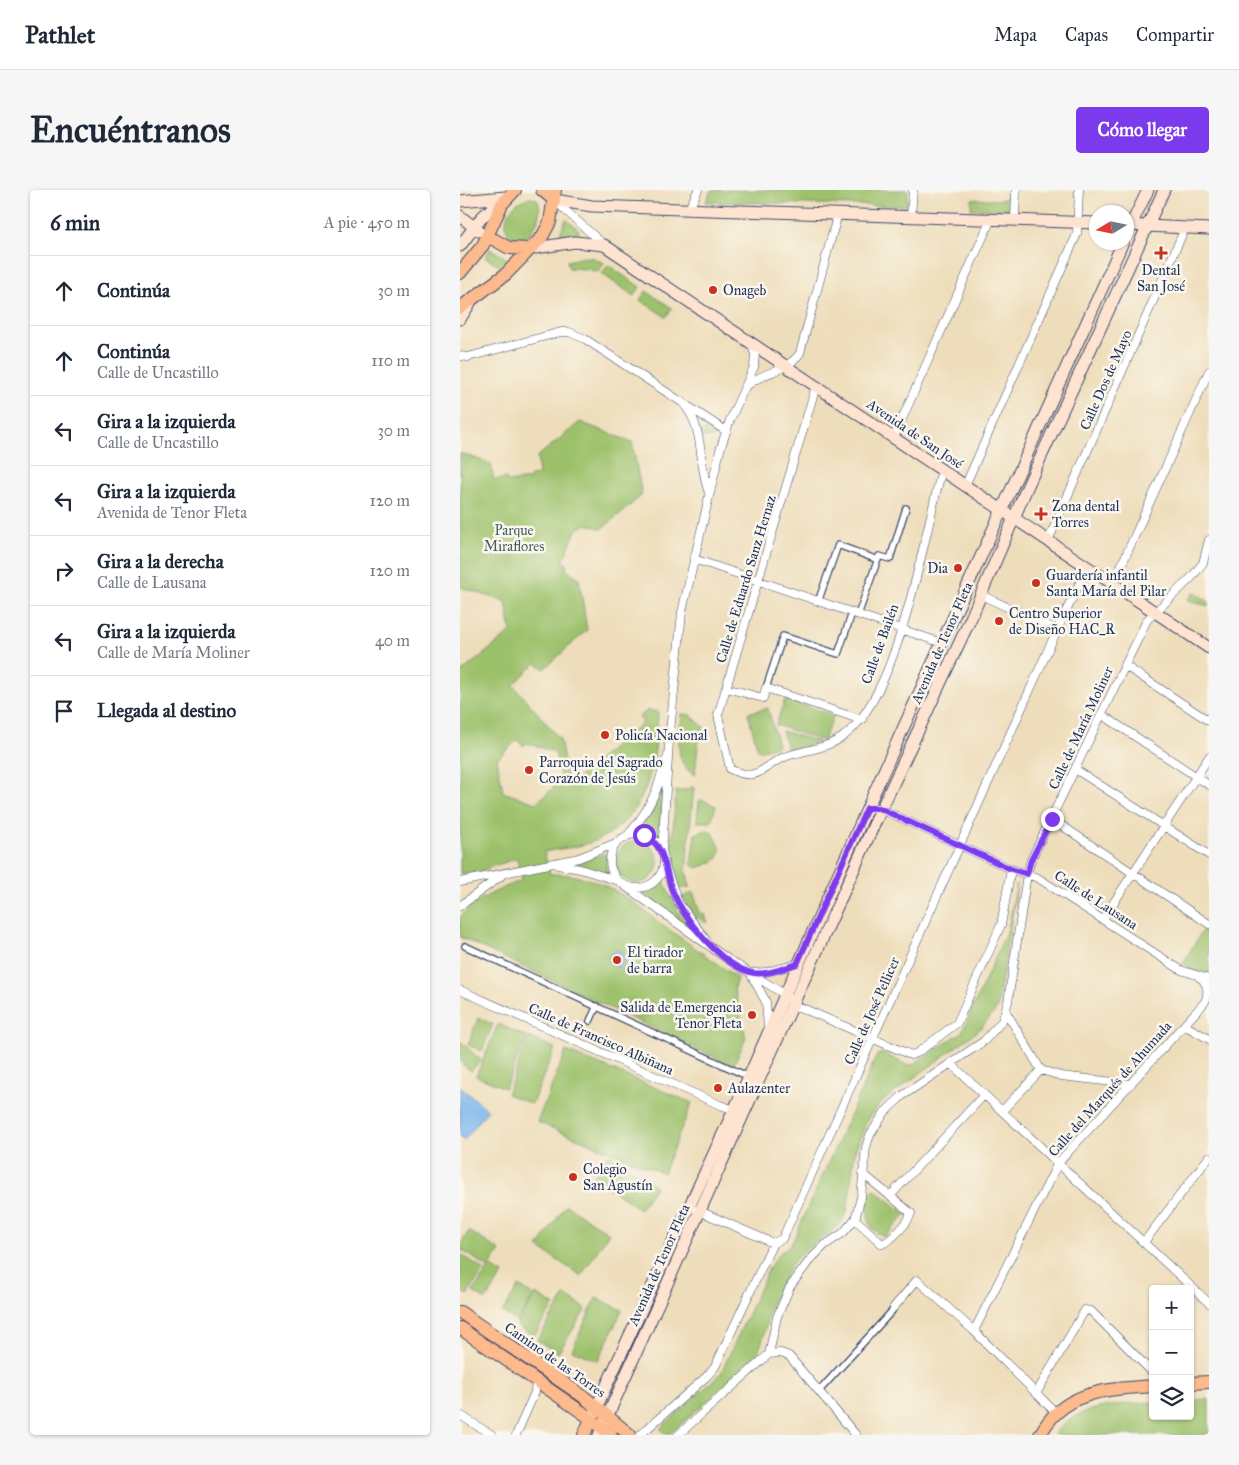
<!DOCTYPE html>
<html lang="es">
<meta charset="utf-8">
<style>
:root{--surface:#fff;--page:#f6f6f7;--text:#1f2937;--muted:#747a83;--line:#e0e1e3;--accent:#7c3aed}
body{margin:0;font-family:"IM FELL Great Primer",serif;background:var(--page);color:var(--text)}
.controls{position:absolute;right:15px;bottom:15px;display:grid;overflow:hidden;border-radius:5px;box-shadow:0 1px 4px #0004}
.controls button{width:45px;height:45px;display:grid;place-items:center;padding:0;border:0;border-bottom:1px solid var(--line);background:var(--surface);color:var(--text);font:25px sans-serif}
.compass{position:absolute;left:629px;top:15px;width:45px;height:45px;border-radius:50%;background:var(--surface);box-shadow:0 1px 4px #0004;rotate:260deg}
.stop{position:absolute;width:15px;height:15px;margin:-11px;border:4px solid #7c3aed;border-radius:50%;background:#fff}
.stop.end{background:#7c3aed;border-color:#fff;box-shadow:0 1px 5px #0008}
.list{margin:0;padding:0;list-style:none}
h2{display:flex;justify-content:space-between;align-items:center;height:65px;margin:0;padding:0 20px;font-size:21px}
h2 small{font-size:16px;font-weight:400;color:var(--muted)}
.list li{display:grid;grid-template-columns:32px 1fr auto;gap:15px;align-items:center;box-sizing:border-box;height:70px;padding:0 20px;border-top:1px solid var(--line)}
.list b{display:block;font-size:19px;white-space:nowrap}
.list p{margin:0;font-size:16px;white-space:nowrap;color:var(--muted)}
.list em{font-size:16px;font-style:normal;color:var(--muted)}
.icon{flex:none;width:28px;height:28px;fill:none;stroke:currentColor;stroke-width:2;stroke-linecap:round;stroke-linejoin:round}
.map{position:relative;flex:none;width:749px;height:1245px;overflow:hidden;border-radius:5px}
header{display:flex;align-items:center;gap:30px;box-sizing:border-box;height:70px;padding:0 25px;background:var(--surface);border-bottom:1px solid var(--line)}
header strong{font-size:24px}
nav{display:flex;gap:28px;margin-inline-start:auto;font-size:18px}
.intro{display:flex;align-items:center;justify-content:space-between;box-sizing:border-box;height:120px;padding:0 30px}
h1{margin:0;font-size:35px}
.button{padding:12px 22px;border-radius:5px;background:var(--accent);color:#fff;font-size:18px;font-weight:700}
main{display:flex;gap:30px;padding:0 30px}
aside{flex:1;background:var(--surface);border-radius:5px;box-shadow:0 1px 4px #0004}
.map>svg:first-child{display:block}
.green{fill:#9cc16b;stroke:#5c7864;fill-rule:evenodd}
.water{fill:#7ab6ec;stroke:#4a72a5}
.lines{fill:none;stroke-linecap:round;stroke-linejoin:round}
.pedestrian-casing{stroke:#3b496c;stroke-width:8}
.minor-casing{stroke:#3b496c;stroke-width:9}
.secondary-casing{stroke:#3b496c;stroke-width:13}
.primary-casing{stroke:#3b496c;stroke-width:14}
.pedestrian{stroke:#fff;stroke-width:5.5}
.minor{stroke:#fff;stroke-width:8}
.secondary{stroke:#fee3d1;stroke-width:11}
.primary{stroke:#fcba8d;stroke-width:12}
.route{stroke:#7c3aed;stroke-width:6}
.poi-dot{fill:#c8321e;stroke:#fbf7ec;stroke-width:2}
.labels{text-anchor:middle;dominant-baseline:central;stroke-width:5;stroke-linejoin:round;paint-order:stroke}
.poi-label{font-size:14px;fill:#1b2f5e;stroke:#fbf7ec;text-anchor:start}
.street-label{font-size:14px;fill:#1b2f5e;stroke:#fbf7ec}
.park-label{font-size:14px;fill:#425b62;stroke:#fbf7ec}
</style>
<header>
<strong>Pathlet</strong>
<nav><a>Mapa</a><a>Capas</a><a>Compartir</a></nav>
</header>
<div class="intro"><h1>Encuéntranos</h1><a class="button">Cómo llegar</a></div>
<main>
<aside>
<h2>6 min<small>A pie · 450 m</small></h2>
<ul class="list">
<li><svg class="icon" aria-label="ahead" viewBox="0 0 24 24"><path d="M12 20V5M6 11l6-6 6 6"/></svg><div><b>Continúa</b></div><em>30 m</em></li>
<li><svg class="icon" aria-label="ahead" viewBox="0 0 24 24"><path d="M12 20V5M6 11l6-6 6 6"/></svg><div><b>Continúa</b><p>Calle de Uncastillo</p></div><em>110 m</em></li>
<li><svg class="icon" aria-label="left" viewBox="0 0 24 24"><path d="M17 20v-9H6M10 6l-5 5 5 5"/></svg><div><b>Gira a la izquierda</b><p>Calle de Uncastillo</p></div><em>30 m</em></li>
<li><svg class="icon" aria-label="left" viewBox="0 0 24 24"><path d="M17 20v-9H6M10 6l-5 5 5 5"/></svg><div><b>Gira a la izquierda</b><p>Avenida de Tenor Fleta</p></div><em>120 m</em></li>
<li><svg class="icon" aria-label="right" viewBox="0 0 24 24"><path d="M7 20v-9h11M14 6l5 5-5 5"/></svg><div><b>Gira a la derecha</b><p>Calle de Lausana</p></div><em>120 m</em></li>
<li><svg class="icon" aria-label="left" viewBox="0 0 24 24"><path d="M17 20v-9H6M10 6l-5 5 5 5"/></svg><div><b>Gira a la izquierda</b><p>Calle de María Moliner</p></div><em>40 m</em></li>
<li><svg class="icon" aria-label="arrive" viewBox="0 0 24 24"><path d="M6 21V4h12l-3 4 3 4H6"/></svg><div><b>Llegada al destino</b></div></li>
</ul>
</aside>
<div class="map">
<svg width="749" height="1245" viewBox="0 0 749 1245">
<rect width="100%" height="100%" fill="#fbf7ec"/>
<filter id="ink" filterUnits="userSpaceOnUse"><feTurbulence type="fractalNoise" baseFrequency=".02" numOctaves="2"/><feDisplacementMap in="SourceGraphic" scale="10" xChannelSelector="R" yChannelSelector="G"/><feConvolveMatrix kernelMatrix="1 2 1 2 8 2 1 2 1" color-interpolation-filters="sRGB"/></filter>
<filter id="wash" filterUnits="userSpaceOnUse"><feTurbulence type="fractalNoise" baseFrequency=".0096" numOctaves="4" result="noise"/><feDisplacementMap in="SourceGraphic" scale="20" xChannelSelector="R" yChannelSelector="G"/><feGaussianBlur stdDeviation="1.12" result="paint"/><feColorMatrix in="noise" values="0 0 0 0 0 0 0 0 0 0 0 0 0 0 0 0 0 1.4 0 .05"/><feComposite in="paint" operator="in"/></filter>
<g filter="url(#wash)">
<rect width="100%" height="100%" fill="#eeddba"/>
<!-- green -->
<path class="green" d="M251,0h197l-1,16 -201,-4z
M550,4v16l-39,-1 1,-10 30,1z
M70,8l7,1c7,13 -2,33 -14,39l-12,-1c-14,-15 2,-37 19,-39z
M106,29l13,11 -1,5 -18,-1z
M30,59l18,10 -9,7 -14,-9z
M125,67l8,1 11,5 -6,9 -11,-3 -18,-1 -2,-7z
M148,75l32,22 -6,9 -32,-22z
M186,101l26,17 -6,9 -26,-17z
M120,232l52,20 10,53 -40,34 -16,-5 -10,6 -13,31 4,3 -1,6 13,8 8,52 -43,39 -8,-6 -23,22 47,54 6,35 7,8 70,-60 -4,-5 9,-7 10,2c-2,50 -9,105 -61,128 -17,8 -36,8 -53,12l6,22c53,-1 82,28 121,57 22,16 45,31 66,47l-3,10 12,50 -13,28 -273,-129v-20c18,-20 39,-27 62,-37l-5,-22 -34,12 -23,4v-201l51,-41 -5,-30 -46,-15v-134l31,11 3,16 12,-2 1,4 23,-3v-3l9,-1 -2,-18zM57,550l6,6 4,-3 28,9 6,29 -25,22 -33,-11 -6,-33z
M248,238l7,2 1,7h-14l1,-5z
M734,402l15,10v4l-22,-5z
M325,509l49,16 -11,26 -47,-16z
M308,518l10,38 -20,5 -10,-38z
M222,524l8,1 14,12 -6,18 -3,30c-23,-12 -15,-39 -13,-61z
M322,541l37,11 -31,9z
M232,596l2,2 -8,82 4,17 -13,2 -6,-35 5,-63 14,-2z
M203,597l-4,52 -9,-7 -12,-3 15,-20z
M242,610l14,6 -5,16h-14l2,-21z
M247,640c9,5 8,7 12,15 6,15 -10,19 -22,23l-6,-4 4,-30z
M156 672a21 21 0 1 1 42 0a21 21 0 1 1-42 0Z
M147,663l-1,12 2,9 -37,-10z
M203,688c7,20 16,39 31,53l-51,-38 14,-6z
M557,694l-20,125 -18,21 -95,70 -16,18 -13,33 -8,61c-9,23 -40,30 -55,52 -9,14 -17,29 -22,45 -5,17 -6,35 -16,50l-83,74h-7l-4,-4 61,-56 48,-105 9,-13 14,-12 85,-188 6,-2 23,12h6l50,-33 46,-103z
M233,702l7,21 4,1 3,9 -12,-7 -12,-19z
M744,738l5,3v42l-14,-2 -12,-8z
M18,828l15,6 -11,27 -14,-6z
M38,834l29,13 -22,51 -29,-12z
M69,847l26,11 -23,56 -25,-10z
M0,851l21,19 -10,11 -11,-9z
M106,861l126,52 -29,70 -126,-51z
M149,964l47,32 -16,23 -47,-32z
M414,999l32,25 -21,23c-21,-7 -17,-26 -16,-43z
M106,1015l43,28 -28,43 -43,-29z
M9,1041l31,20 -10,15 13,8 -17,26 -13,-8 16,-24 -29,-19v-4z
M0,1064l24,16 -17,25 -7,-5z
M59,1096l15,10 -17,26 -15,-10z
M76,1104l18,11 -20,31 -17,-11z
M105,1105l21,14 -28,44 -21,-13z
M136,1108l26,12 -24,51 -26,-11z
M749,1209v36h-155c20,-31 66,-30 99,-33v14h37v-16z"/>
<!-- water -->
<path class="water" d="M149 769a8 8 0 1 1 16 0a8 8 0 1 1-16 0Z
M0,897l28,23 -24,30 -4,-3z"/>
</g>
<g filter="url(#ink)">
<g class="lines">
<!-- pedestrian casing -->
<g class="pedestrian-casing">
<path id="pedestrian" d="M358,412l20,-57 40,15
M398,425l21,-59 11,3 16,-51
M306,498l17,-52 55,18 14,-41
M5,756l284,131
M130,831l7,-15
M360,1200l72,-79"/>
</g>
<!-- minor casing -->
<g class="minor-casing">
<path id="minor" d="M94,10l50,45
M229,19l9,-19
M451,26l2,-26
M555,29l1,-29
M0,166l8,1 93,-25h8l16,7 141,92
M288,195c16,-14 39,-13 52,-32l38,-140
M356,196l-98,329 12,54c30,15 32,-4 57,-13 18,-6 42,-8 57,-20 56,-42 79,-198 98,-266
M226,217c19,24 12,59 23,86
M434,247l97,-218
M505,296l112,-252 2,-44
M588,351l137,-313
M234,369l248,84
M653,394l96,-213
M521,405l76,35
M664,475l85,56
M266,498l37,10 3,-10 96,32
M641,524l108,71
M615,579l134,86
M407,618h12l132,61 27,9 143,92 28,9
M592,629l157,105
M150 671a27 27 0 1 1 54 0a27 27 0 1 1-54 0Z
M166,647c21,-23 32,-45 39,-76
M202,663l7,-111 13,-130 38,-162 10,-30 24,-53 1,-13 -4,-11
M204,673l14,39 28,38
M98,675l22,4 39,12
M0,692l119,-24 37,-15
M165,696l104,74 55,34 7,6 1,6 10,2 109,47 6,-2 40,-30 44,-98 10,-56
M0,716l41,-30
M643,729l106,-162
M291,783l15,-1 31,-8
M292,786l14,26 2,26
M0,800l260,115 18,6
M546,822l35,58 20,6 70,8
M724,835l25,14
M490,873l259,240
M542,921l39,-41
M430,1006l94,-101
M237,1020l76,33
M395,1029l27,25c10,-4 26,-21 29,-31l-49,-40
M684,1052l65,-85
M434,1117l23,-27 57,51 82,82
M514,1141l84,-168 147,-161c4,-9 3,-20 -6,-25
M309,1164l12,-1 8,3 67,79
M577,1202l48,-82 6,1 62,62
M0,1225l32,20
M56,1245l19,-43 1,-12
M180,1245l66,-58 9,-10 58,-124 9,-4 3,-6 272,-603 30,-62
M218,1245l91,-81 8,-37 13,-30 19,-26 16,-16 18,-12 12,-14 6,-22 5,-50 4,-12 15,-23 17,-16 82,-55 18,-20 6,-19 19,-128 4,-14 116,-240 44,-42 12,-15 6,-23"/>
</g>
<!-- secondary casing -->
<g class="secondary-casing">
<path id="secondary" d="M94,10l38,6 504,17
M0,11l45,-4
M0,26l19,15
M666,35l83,4
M666,45l22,-45
M0,56l22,-29 23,-20
M69,59l46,-7 29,3 605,403
M0,129l10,-16
M131,1229l148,-320 139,-315 245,-542
M139,1245l273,-606 99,-211 58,-135 135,-293"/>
</g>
<!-- primary casing -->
<g class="primary-casing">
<path id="primary" d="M82,0l12,10
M28,46l21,12 20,1
M0,83l23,-28 19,-41 13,-14
M0,118l46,-34 36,-37 8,-15 5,-32
M0,1122l124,85 46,38
M0,1138l123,85 28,22
M730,1193l19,-1
M124,1245l7,-16
M580,1245c23,-45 69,-46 113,-49"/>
</g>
<!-- pedestrian -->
<use href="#pedestrian" class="pedestrian"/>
<!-- minor -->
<use href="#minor" class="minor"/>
<!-- secondary -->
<use href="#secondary" class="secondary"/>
<!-- primary -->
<use href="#primary" class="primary"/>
</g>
</g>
<g class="lines" filter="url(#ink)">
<!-- route -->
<path class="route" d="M184,645c22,10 20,34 28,55 12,29 46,72 77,82 14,5 35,-4 48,-8l70,-156h12l132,61 16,5 4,-14 21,-41"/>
</g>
<!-- markers -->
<g class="poi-dot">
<path d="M698.5 55.5h5v5h5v5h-5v5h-5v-5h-5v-5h5z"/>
<circle cx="253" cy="100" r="5"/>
<path d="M578.5 316.5h5v5h5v5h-5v5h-5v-5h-5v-5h5z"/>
<circle cx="498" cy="378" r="5"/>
<circle cx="576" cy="393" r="5"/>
<circle cx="539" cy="431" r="5"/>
<circle cx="145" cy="545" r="5"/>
<circle cx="69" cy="580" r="5"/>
<circle cx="157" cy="770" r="5"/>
<circle cx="292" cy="825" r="5"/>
<circle cx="258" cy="898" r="5"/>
<circle cx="113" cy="987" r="5"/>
</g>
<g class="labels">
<!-- poi labels -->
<g class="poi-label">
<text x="701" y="80" text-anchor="middle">Dental<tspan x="701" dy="16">San José</tspan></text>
<text x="263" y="100">Onageb</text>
<text x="592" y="316">Zona dental<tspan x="592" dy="16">Torres</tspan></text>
<text x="488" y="378" text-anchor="end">Dia</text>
<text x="586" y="385">Guardería infantil<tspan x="586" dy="16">Santa María del Pilar</tspan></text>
<text x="549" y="423">Centro Superior<tspan x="549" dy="16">de Diseño HAC_R</tspan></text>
<text x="155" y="545">Policía Nacional</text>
<text x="79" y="572">Parroquia del Sagrado<tspan x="79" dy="16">Corazón de Jesús</tspan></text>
<text x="167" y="762">El tirador<tspan x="167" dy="16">de barra</tspan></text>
<text x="282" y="817" text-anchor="end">Salida de Emergencia<tspan x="282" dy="16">Tenor Fleta</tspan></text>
<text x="268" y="898">Aulazenter</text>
<text x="123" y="979">Colegio<tspan x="123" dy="16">San Agustín</tspan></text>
</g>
<!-- street labels -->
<g class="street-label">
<text transform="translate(646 190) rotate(-66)">Calle Dos de Mayo</text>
<text transform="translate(455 244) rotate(34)">Avenida de San José</text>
<text transform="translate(286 389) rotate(-73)">Calle de Eduardo Sanz Hernaz</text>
<text transform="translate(482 453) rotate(-66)">Avenida de Tenor Fleta</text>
<text transform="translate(420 454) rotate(-70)">Calle de Bailén</text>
<text transform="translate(621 538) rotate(-65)">Calle de María Moliner</text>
<text transform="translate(636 710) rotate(33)">Calle de Lausana</text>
<text transform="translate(412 821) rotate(-66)">Calle de José Pellicer</text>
<text transform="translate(141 849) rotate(24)">Calle de Francisco Albiñana</text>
<text transform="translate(650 899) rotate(-48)">Calle del Marqués de Ahumada</text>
<text transform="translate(199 1075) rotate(-66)">Avenida de Tenor Fleta</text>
<text transform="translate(95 1170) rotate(35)">Camino de las Torres</text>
</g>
<!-- park labels -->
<g class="park-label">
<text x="54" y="340">Parque<tspan x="54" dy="16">Miraflores</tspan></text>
</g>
</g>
</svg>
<div class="controls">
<button>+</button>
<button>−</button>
<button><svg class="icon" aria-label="layers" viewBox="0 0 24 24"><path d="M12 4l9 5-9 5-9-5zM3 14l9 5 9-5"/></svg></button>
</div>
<svg class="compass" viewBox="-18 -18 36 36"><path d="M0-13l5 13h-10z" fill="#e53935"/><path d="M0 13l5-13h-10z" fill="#747a83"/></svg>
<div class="stop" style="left:184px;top:645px"></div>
<div class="stop end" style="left:592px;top:629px"></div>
</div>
</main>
